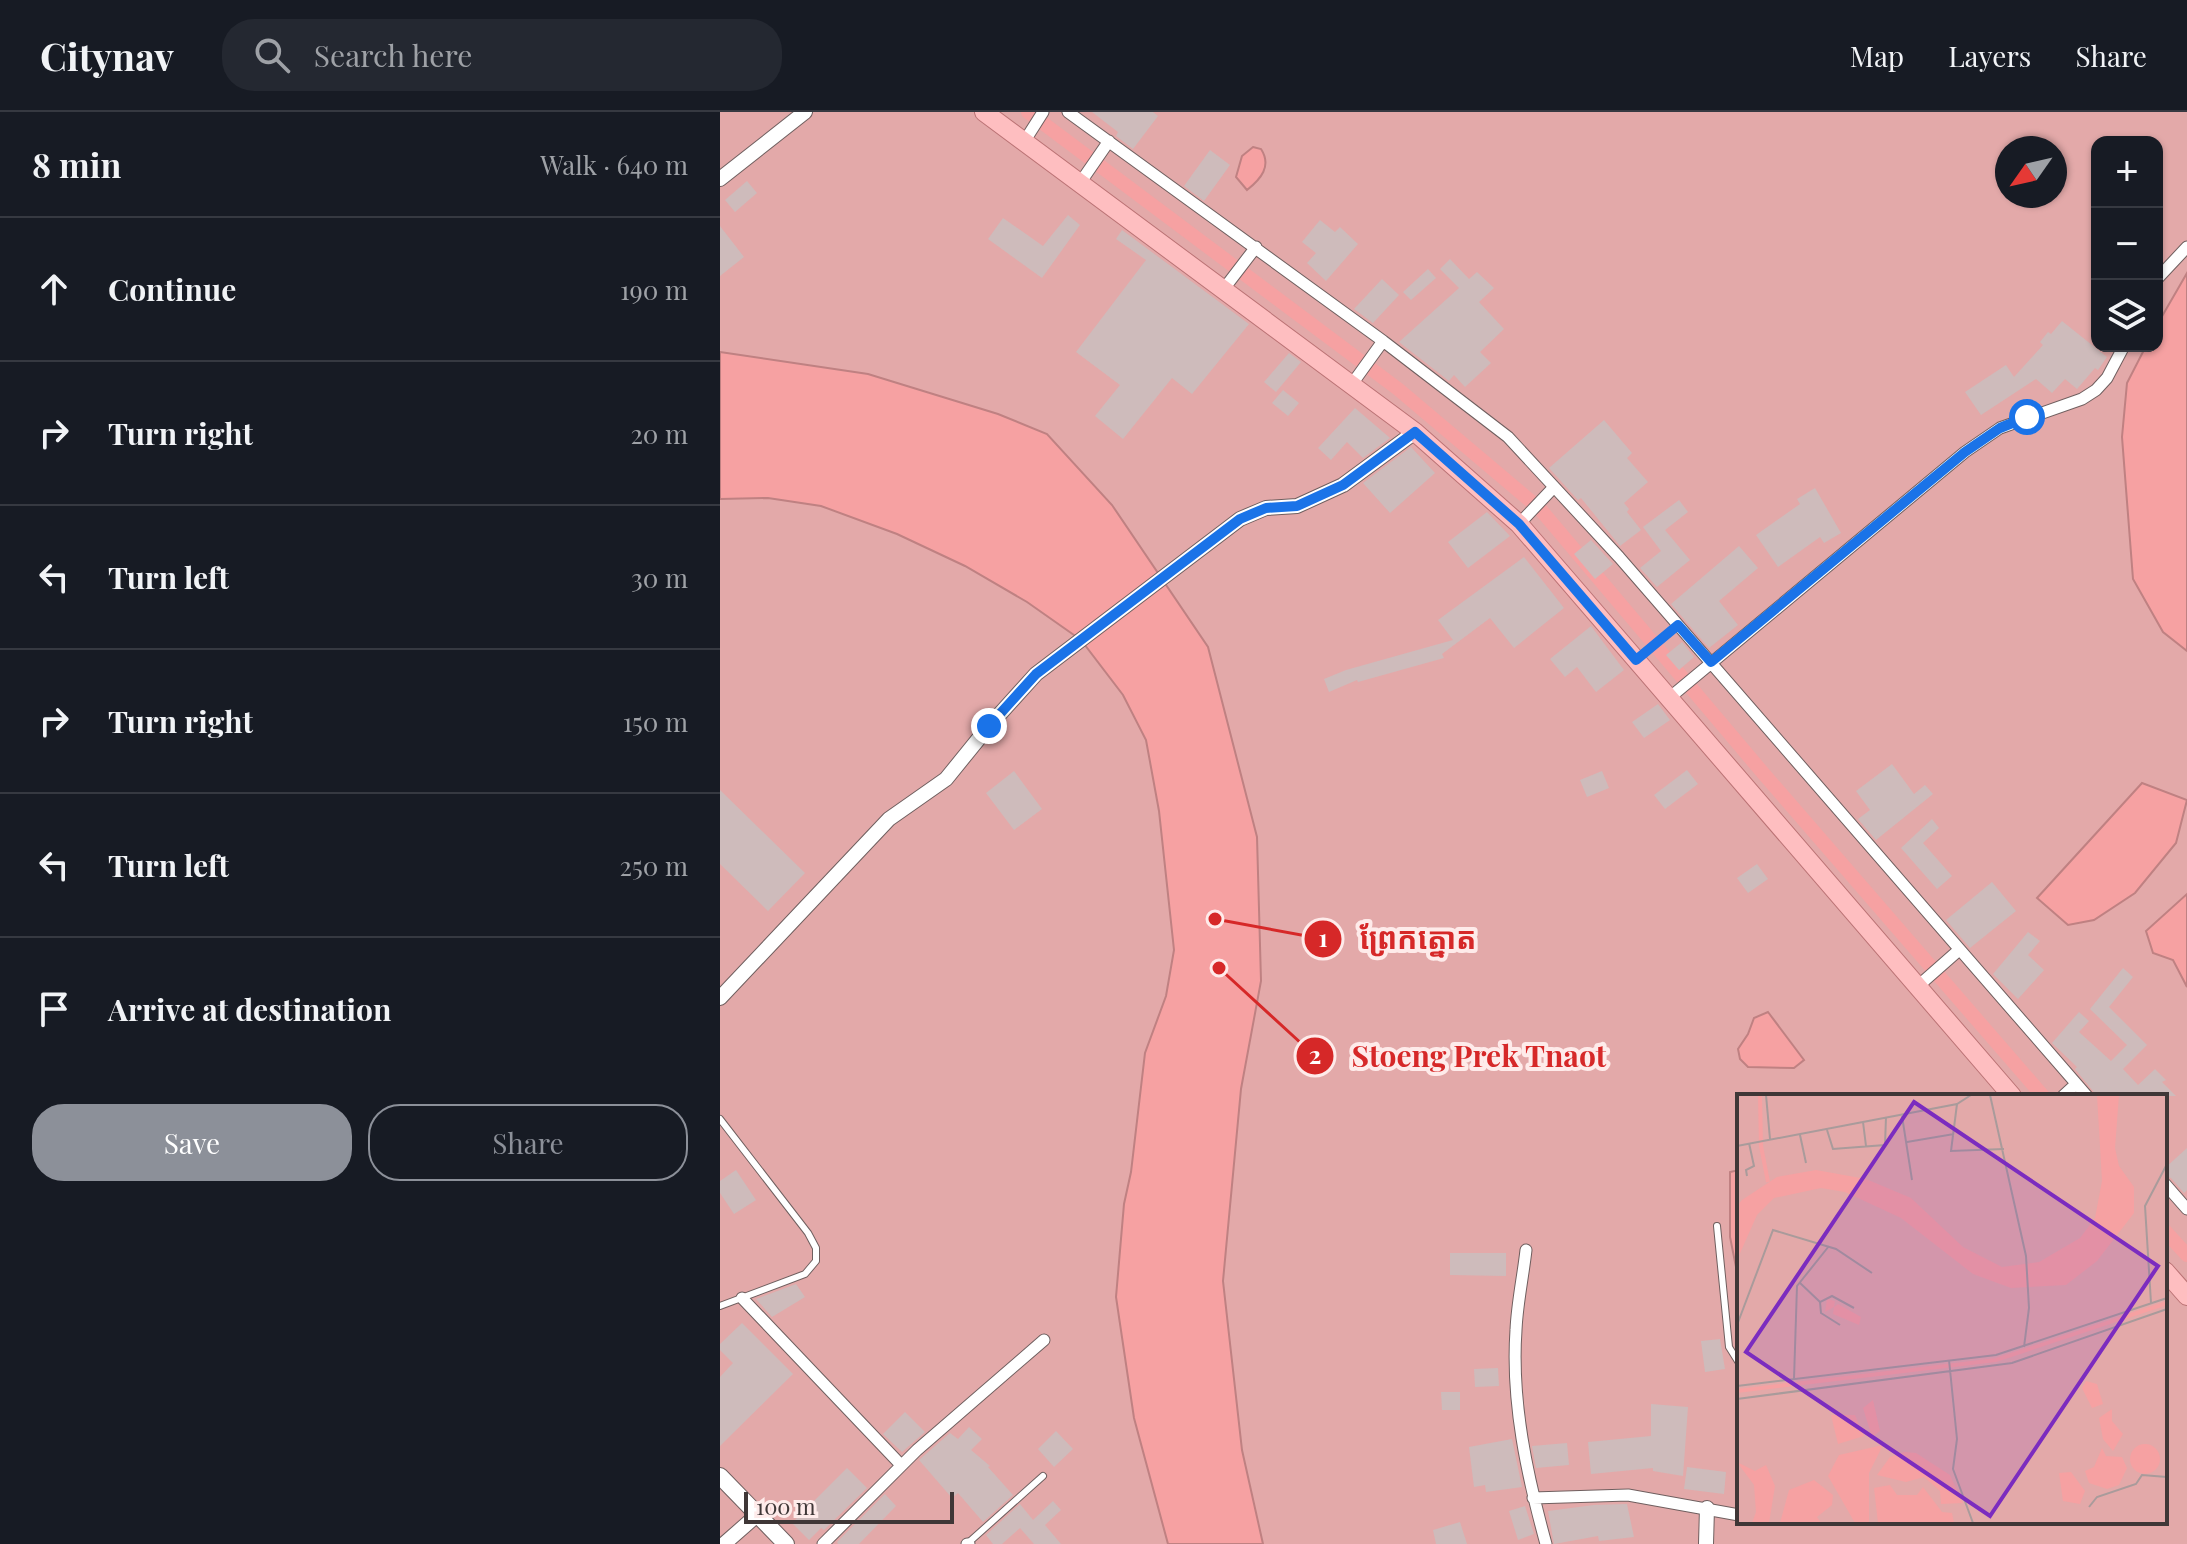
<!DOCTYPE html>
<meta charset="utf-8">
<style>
:root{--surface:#171b24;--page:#242831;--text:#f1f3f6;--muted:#9ea1a6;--line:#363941;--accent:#8c9099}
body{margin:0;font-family:"Playfair Display","Noto Sans Khmer",serif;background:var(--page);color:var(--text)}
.controls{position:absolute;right:24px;top:24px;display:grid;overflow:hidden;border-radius:16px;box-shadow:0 2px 6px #0004}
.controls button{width:72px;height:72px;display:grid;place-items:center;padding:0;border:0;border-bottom:2px solid var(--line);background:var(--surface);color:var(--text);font:40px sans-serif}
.compass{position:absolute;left:1275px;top:24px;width:72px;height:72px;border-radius:50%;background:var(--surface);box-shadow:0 2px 6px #0004;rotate:236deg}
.scale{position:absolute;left:24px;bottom:20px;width:210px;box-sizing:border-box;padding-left:8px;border:4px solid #3f3737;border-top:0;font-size:22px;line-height:28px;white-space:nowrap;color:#3f3737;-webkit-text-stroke:6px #feebea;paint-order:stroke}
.stop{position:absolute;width:24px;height:24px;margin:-18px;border:6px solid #1a73e8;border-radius:50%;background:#fff}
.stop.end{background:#1a73e8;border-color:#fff;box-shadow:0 2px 8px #0008}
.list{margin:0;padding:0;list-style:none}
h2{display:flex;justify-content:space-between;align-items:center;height:104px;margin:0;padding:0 32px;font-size:34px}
h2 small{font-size:26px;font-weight:400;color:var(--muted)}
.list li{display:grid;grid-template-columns:52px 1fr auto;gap:24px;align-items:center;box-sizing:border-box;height:144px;padding:0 32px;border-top:2px solid var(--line)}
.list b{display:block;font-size:30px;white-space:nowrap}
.list em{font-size:26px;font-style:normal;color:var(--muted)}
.actions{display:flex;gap:16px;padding:24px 32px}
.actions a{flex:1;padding:18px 0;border:2px solid var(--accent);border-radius:32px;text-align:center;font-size:28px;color:var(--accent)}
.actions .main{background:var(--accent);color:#fff}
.icon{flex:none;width:44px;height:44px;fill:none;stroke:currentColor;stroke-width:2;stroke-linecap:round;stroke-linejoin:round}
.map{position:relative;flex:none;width:1467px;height:1432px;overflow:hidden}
header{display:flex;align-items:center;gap:48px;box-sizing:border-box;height:112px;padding:0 40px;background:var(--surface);border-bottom:2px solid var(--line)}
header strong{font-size:38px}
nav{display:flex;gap:44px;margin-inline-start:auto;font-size:28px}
.search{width:560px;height:72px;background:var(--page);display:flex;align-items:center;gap:20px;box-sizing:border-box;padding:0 28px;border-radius:32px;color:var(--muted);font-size:30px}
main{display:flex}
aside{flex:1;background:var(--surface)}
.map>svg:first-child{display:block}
.green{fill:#e3a9a9;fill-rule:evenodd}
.water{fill:#f6a1a2;stroke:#bf8182;stroke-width:2}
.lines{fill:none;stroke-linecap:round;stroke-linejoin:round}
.canal{stroke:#f6a1a2;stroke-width:14}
.building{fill:#cebbbb}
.service-casing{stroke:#6f5f5f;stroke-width:8}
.minor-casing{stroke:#6f5f5f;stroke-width:13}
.tertiary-casing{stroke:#6f5f5f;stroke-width:16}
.secondary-casing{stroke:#6f5f5f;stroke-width:18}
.primary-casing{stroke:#bb7375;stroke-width:20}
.service{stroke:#fff;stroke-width:6}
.minor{stroke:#fff;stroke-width:11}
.tertiary{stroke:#fff;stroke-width:14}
.secondary{stroke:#fff;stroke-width:16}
.primary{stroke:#febec0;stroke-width:18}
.route{stroke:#1a73e8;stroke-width:10}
.inset-river{fill:none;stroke:#f6a1a2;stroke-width:4}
.inset-road{fill:none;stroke:#a99b9b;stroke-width:2}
.view{fill:#7b2cbf;fill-opacity:0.15;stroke:#7b2cbf;stroke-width:4}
.inset-edge{fill:none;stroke:#3f3737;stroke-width:4}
.leader{fill:none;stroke:#d62828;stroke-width:3}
.callout-dot{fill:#d62828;stroke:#feebea;stroke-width:3}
.mark-label{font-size:24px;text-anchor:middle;font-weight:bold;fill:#fff}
.callout-label{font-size:30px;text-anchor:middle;font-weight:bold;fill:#d62828;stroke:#feebea;stroke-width:8;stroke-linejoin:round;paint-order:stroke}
</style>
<header>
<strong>Citynav</strong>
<div class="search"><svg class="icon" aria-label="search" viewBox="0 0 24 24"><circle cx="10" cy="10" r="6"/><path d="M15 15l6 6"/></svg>Search here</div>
<nav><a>Map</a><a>Layers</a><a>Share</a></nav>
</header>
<main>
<aside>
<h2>8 min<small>Walk · 640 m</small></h2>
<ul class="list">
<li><svg class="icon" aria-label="ahead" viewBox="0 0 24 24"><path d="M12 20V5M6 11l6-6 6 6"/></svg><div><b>Continue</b></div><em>190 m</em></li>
<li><svg class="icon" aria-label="right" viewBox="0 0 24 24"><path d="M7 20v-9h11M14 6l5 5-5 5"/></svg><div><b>Turn right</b></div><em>20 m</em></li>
<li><svg class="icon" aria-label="left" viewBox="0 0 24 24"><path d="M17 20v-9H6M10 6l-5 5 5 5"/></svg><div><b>Turn left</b></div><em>30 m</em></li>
<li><svg class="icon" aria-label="right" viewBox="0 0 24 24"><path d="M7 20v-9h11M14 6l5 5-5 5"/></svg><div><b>Turn right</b></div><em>150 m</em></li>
<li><svg class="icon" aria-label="left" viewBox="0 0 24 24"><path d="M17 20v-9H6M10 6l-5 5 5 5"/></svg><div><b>Turn left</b></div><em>250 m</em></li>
<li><svg class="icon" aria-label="arrive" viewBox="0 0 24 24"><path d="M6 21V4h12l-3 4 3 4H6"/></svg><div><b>Arrive at destination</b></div></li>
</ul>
<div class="actions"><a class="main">Save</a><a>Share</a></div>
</aside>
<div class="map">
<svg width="1467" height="1432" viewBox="0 0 1467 1432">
<rect width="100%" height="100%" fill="#f0dedd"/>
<!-- green -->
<path class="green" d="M0,0h1467v1432h-1467zM1377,30h60v204h-60zM1287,36h48v48h-48zM1019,984h426v426h-426z"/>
<!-- water -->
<path class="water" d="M533,35l8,2c11,17 0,30 -14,41l-11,-13 6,-21z
M1467,161v378l-24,-19 -30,-53 -11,-142 5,-54 19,-37h11v-21z
M0,240l148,22 130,40 49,20 65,71 96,142 49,190 4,144 -20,108 -18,192 19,169 21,94h-95l-34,-126 -18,-121 8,-93 7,-32 14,-119 21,-57 8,-46 -15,-139 -13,-71 -23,-45 -42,-55 -54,-38 -62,-36 -68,-32 -76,-28 -53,-8 -48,1z
M1422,671l45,17 -11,43 -41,50 -41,27 -26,5 -31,-27z
M1467,782v93l-14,-27 -20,-7 -7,-22z
M1048,900l36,48 -10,8 -46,-1 -8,-8 -2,-10 10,-15 6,-16z
M1019,1058v112l-9,-45v-65z"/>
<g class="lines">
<!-- canal -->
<path class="canal" d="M308,0l370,277 142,120 223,264 280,323
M1445,1119l22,24"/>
</g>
<!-- building -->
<path class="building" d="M372,0h61l5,4 -25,33 -17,-13 2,-4z
M490,38l20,15 -26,36 -20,-15z
M27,69l10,12 -22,19 -10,-12z
M348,103l12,10 -38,53 -54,-39 15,-21 40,28z
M600,108l15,12 5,-5 18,17 -32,37 -19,-18 9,-10 -14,-11z
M0,114l24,31 -24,19z
M402,118l127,94 -57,70 -20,-16 -49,61 -28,-23 25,-31 -44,-33 70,-92 -30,-21z
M730,147l19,20 8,-7 17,16 -15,14 25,27 -24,23 11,11 -26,24 -11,-12 -5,6 -50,-39 60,-54 -19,-19z
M708,157l8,9 -25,22 -8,-8z
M662,167l17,16 -26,28 -19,-14z
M1342,209l45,36 -9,13 -3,-2 -18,21 -12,-10 -13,14 -16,-14 -55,36 -16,-23 41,-27 8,12 29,-32 -3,-3 8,-10 3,2z
M569,241l12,9 -25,30 -12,-10z
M563,278l16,13 -11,13 -16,-13z
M635,296l35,30 -27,20 -16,-16 -16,18 -13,-12z
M884,308l28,33 -5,5 21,24 -24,21 5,6 -2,3 14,18 -21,16 -39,-48 -3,2 -29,-32z
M691,335l24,26 -45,40 -27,-30z
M1095,376l26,45 -17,10 -4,-6 -42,30 -22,-32 44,-31 -3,-5z
M959,388l9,12 -23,18 25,30 -33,27 -17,-19 21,-17 -18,-24z
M767,400l23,24 -42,32 -20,-26z
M871,428l22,24 -18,15 -21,-25z
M1019,434l19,22 -39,33 19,24 -29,23 -38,-44z
M804,445l40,51 -50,40 -24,-30 -48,36 2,4 -86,24 -1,-2 -28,12 -5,-13 22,-9 107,-30 -15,-20z
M871,514l33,44 -28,22 -19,-25 -12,10 -15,-18z
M962,530l12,15 -15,13 -13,-15z
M938,592l12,16 -26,18 -12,-16z
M1172,652l22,30 11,-9 8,9 -57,46 -18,-21 12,-9 -14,-19z
M967,658l11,14 -33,25 -11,-14z
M294,659l28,38 -28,21 -28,-37z
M882,659l7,17 -22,9 -7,-17z
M0,678l85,83 -37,38 -48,-47z
M1212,707l7,9 -16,15 29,33 -15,13 -36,-41z
M1037,752l11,15 -20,14 -11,-15z
M1272,770l24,29 -46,37 -24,-28z
M1308,820l12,9 -12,14 16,15 -26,29 -25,-25z
M1403,856l10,9 -24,30 38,38 -24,24 15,16 17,-16 11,11 -4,2 14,14h-79l-22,-27 2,-2 -25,-24 27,-31 10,9 -10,11 32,29 16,-16 -37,-36z
M1467,1036v42l-3,3 -13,-15 -6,-2v-8z
M16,1058l20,30 -22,14 -14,-21v-12z
M730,1141h56v23l-56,-1z
M76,1172l9,13 -33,20 -16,-18z
M22,1211l51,51 -73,72v-69l13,-14 -13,-13v-6z
M1000,1227l5,30 -20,3 -4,-31z
M778,1256l1,18 -24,1 -1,-18z
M721,1280h19v18h-18z
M931,1292l37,3 -5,69 -30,-5v-3l-62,6 -3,-32 63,-6z
M185,1300l20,20 -23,20 -19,-18z
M249,1315l13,12 -11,11 19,16 -2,1 25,28 -30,27 -25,-29 -6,5 -33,-38 31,-27 8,6z
M336,1319l17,18 -19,18 -16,-18z
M792,1327l10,48 -36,5 -1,-7 -11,2 -5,-40z
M847,1331l2,22 -33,3 -4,-22z
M967,1355l39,5 -2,22 -40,-5z
M127,1356l20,20 -43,42 -3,-2 -12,12 -17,-17z
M165,1382l11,12 -37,38h-21l-1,-2z
M333,1389l8,9 -16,15 16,19h-27l-14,-16 -18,16h-9l-7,-9 34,-31 13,16z
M907,1392l7,33 -35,4 -1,-5 -44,8 -6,-33 46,-6z
M805,1394l9,28 -16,6 -9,-29z
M740,1410l7,22h-31l-3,-14z"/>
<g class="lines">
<!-- service casing -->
<g class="service-casing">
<path id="service" d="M917,547l41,-34
M0,1007l88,114 8,15v13l-11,13 -85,32
M997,1114l12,121 10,16
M248,1431l75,-67"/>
</g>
<!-- minor casing -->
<g class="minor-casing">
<path id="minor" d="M348,0l315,229 125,96 111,120 468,539
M304,30l19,-30
M360,71l29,-42
M1437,167l30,-32
M503,178l33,-43
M632,272l31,-43
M799,412l35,-37
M948,587l297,-247 35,-24 82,-29 14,-9 11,-12 17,-32
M1197,875l42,-37
M1343,984l13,-12
M1445,1072l22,25
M806,1138c-3,27 -9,54 -10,80 -5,72 11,145 30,214
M22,1186l159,167
M813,1386l95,-3 111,20
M103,1432l94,-94 127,-110
M247,1432h2"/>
</g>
<!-- tertiary casing -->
<g class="tertiary-casing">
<path id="tertiary" d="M0,67l85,-67
M0,886l169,-179 57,-40 43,-53 47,-52 204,-155 26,-11 31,-2 46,-21 72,-53
M4,1432l33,-29
M986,1432l1,-36"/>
</g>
<!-- secondary casing -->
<g class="secondary-casing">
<path id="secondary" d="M0,1364l66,68"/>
</g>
<!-- primary casing -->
<g class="primary-casing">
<path id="primary" d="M264,0l431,320 104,92 493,572
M1445,1159l22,25"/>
</g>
<!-- service -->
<use href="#service" class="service"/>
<!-- minor -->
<use href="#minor" class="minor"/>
<!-- tertiary -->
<use href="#tertiary" class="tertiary"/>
<!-- secondary -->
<use href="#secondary" class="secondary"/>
<!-- primary -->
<use href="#primary" class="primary"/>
</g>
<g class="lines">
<!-- route -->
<path class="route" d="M269,614l47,-52 204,-155 26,-11 31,-2 46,-21 72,-53 104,92 117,136 42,-35 33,37 254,-210 35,-24 27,-11"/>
</g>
<!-- overview -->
<g transform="translate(1017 982)">
<rect width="430" height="430" fill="#f0dedd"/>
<path d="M0,1h430v428h-430z" fill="#e3a9a9"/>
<path d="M360,1h22l-4,53 4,18 15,21v26l-37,48 -31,24 -55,3 -38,-14 -72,-56 -56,-26 -24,-4 -47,10 -17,17 -20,45v-54l5,-6 35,-23 39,-7 50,9 45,19 52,49 39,20 37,-5 41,-24 15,-20 7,-37zM90,205l8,2 -1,6 4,-3 23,13 -2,8 -26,-11 1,-7 -9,5zM349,287l11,3 6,20 -11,4 -10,-20zM136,306l7,31 -8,6 -9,-29zM375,315v12l11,13 -10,17 -10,-12 -4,-21zM94,321h24l9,21 -26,8zM393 365a15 15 0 1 1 30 0a15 15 0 1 1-30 0ZM146,351l-14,28v50h-14l-27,-47 11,-21zM365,354l4,8 16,1 5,11 -8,17 -12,4 -18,-6 -4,-12 9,-4zM167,358l12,1 34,22 13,28 -22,1 -1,-13 -16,-14 -18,5 -29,-7 13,-18zM0,368l18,9 11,-6 9,21 -6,37h-17l4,-11 -2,-27zM334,378l14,19 -5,13 -17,-3 -4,-28zM77,386l19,15 -1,10 -15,12 4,6h-41l9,-33zM153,391l7,10h20l6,-8 19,25 10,1 2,10h-76l-4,-35z" fill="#f6a1a2"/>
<path class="inset-river" d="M23,1l1,51 7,36M0,297l259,-31 171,-57"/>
<path class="inset-road" d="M29,1l4,44M253,1l36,161 3,52 -5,39M220,10l-6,47 53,-2M165,22l10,64M126,28l3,24M90,36l6,19 52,-4 1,-28M63,41l6,28M170,48l47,-8M0,52l220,-42 14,-9M10,82l-1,-6 8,-4 -5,-23M62,188l21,20M414,209l-6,-97 22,-42M0,231l36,-95 63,19 36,24M103,231l-19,-12 -1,-11 12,-6 22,12M212,266l8,79 -4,30 20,54M57,285l3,-93 32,-40M0,292l259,-31 171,-57M0,305l275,-36 155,-54M352,413l8,-10 39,-13 6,-9 25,2"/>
<path class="view" d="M177,8l244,164 -168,250 -244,-164z"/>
<rect width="430" height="430" class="inset-edge"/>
</g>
<!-- callouts -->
<path class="leader" d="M495 807L603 827M499 856L595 944"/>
<g class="callout-dot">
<circle cx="495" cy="807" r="8"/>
<circle cx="499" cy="856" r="8"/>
<circle cx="603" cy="827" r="20"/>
<circle cx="595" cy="944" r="20"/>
</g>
<g class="mark-label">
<text x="603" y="835">1</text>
<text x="595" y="952">2</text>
</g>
<g class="callout-label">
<text x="698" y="837">ព្រែកត្នោត</text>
<text x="759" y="955">Stoeng Prek Tnaot</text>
</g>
</svg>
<div class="controls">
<button>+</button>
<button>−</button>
<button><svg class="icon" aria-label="layers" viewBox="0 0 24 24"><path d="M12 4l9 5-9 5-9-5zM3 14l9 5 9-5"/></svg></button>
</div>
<svg class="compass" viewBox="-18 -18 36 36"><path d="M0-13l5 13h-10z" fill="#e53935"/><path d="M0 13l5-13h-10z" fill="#9ea1a6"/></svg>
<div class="scale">100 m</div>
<div class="stop" style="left:1307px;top:305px"></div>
<div class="stop end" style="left:269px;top:614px"></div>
</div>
</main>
